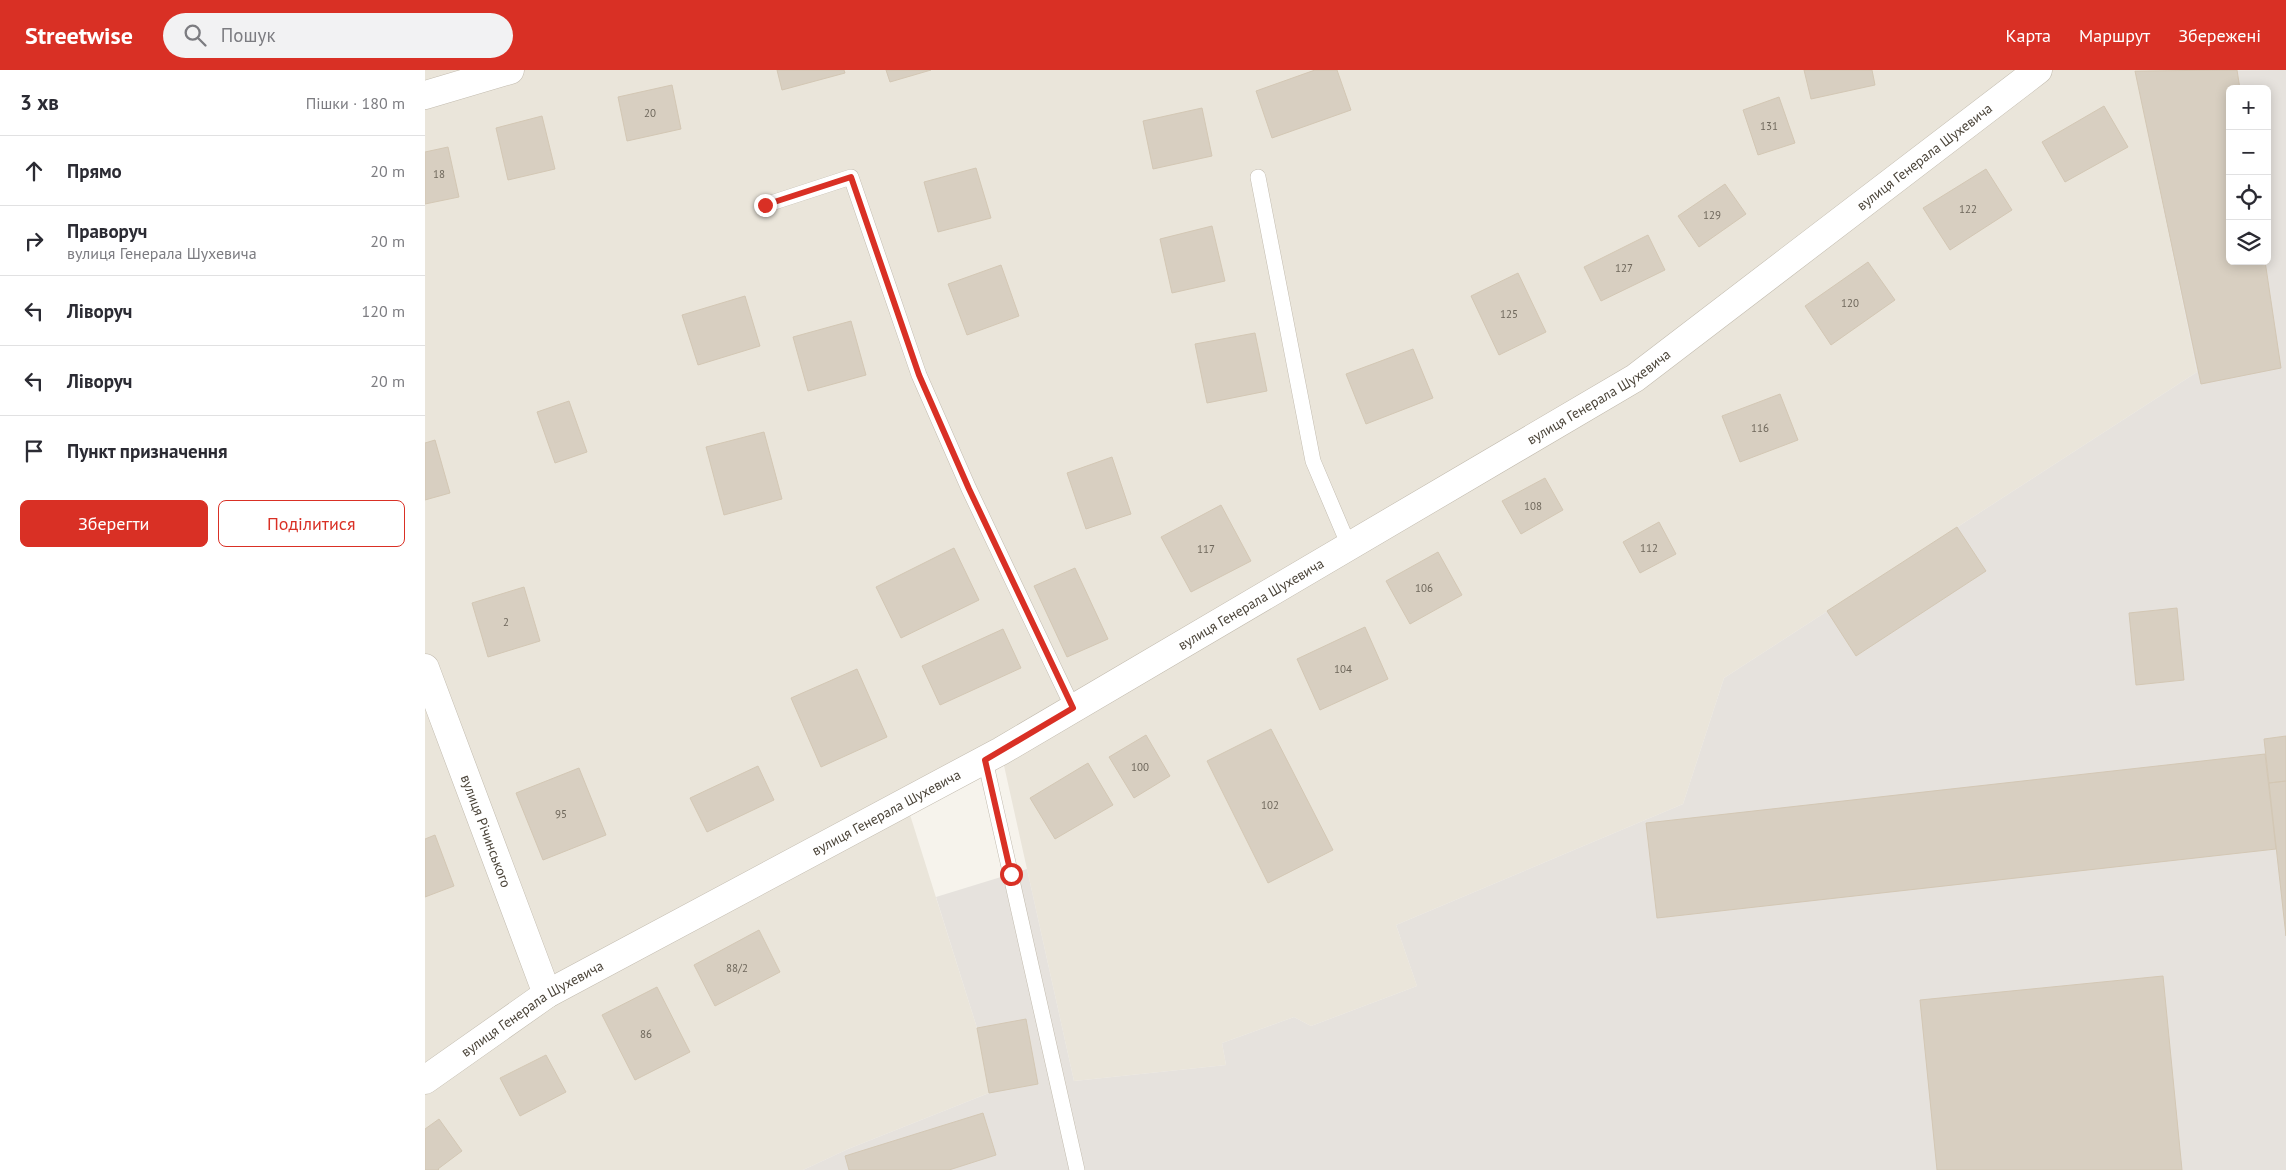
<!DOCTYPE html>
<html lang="uk">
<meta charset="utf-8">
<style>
:root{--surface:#fff;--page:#f2f2f3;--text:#2b2b33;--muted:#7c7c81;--line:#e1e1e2;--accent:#d93025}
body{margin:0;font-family:"PT Sans",sans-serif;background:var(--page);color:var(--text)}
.controls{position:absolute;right:15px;top:15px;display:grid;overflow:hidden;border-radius:8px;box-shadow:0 2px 12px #0003}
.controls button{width:45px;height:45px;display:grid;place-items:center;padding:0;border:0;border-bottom:1px solid var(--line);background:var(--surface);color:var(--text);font:25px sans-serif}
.stop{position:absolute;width:15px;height:15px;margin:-11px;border:4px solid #d93025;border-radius:50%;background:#fff}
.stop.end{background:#d93025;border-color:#fff;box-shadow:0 1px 5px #0008}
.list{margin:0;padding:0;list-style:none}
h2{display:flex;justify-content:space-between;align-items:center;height:65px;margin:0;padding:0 20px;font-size:21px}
h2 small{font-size:16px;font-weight:400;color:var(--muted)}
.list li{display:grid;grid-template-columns:32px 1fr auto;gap:15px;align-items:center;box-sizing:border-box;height:70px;padding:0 20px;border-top:1px solid var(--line)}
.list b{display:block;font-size:19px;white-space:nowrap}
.list p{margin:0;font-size:16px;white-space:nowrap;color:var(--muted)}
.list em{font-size:16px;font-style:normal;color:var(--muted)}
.actions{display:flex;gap:10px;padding:15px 20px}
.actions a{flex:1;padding:11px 0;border:1px solid var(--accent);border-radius:8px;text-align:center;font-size:18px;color:var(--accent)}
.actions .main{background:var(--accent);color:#fff}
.icon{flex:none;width:28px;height:28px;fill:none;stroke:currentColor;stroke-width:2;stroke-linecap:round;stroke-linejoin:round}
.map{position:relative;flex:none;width:1861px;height:1100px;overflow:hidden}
header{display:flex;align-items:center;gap:30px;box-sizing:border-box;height:70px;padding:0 25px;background:var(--accent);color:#fff}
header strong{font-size:24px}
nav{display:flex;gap:28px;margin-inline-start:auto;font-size:18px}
.search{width:350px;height:45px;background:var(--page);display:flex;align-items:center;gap:12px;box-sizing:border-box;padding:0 18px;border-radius:28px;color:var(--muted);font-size:19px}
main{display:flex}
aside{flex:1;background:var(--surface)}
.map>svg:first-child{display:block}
.residential{fill:#eae5da}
.industrial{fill:#e6e2dd;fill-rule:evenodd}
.building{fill:#d8cfc1;stroke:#d3c7b4}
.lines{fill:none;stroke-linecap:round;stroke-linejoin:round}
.service-casing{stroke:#c2bbae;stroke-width:16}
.minor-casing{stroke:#c2bbae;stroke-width:29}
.tertiary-casing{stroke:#c2bbae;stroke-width:29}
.service{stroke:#fff;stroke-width:15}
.minor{stroke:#fff;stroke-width:28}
.tertiary{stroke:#fff;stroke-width:28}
.route{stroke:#d93025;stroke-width:6}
.labels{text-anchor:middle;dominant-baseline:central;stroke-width:4.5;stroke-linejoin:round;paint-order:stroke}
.number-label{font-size:11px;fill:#6e675b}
.street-label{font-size:14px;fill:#4b4439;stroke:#fff}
</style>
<header>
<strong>Streetwise</strong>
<div class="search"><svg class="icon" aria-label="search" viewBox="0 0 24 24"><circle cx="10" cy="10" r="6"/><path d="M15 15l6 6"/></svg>Пошук</div>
<nav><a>Карта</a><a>Маршрут</a><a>Збережені</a></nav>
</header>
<main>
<aside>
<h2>3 хв<small>Пішки · 180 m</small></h2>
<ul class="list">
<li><svg class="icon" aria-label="ahead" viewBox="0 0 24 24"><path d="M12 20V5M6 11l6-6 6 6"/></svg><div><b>Прямо</b></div><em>20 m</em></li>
<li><svg class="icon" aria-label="right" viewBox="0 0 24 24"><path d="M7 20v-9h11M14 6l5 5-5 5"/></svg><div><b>Праворуч</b><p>вулиця Генерала Шухевича</p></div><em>20 m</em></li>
<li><svg class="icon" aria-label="left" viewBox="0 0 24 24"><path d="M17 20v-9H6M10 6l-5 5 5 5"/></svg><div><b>Ліворуч</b></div><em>120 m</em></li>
<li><svg class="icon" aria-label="left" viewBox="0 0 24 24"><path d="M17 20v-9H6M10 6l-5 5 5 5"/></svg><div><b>Ліворуч</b></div><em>20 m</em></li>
<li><svg class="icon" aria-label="arrive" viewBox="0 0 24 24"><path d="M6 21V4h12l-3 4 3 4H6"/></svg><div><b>Пункт призначення</b></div></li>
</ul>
<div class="actions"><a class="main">Зберегти</a><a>Поділитися</a></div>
</aside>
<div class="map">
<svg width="1861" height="1100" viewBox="0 0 1861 1100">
<rect width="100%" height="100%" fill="#f6f3ec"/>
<!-- residential -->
<path class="residential" d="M0,0h1710l62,302 -473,306 -41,126 -287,121 21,61 -106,40 -17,-9 -72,26 4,22 -152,16 -73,-329 -95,50 71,226 12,65 -141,56 -45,21h-378z"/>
<!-- industrial -->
<path class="industrial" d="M1861,0v1100h-1483l45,-21 141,-56 -12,-65 -41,-131 91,-28 47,212 152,-16 -4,-22 72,-26 17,9 106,-40 -21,-61 287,-121 41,-126 473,-306 -62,-301zM1805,19h37v172h-37z"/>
<!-- building -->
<path class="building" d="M352,0h67l1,3 -63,17z
M461,0h45l-41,12z
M890,0h22l14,40 -79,28 -16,-47z
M1379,0h68l3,15 -64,14z
M1812,0l3,19h-10v172h35l16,107 -80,16 -66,-313z
M247,15l9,44 -54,12 -9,-44z
M1354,27l16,46 -37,12 -15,-45z
M1679,36l24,41 -63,35 -23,-40z
M777,38l10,48 -59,13 -10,-48z
M117,46l13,53 -47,11 -12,-52z
M23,77l11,50 -34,7v-52z
M551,98l15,50 -53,14 -14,-50z
M1561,99l26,41 -62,40 -27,-42z
M1300,114l21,30 -47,33 -21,-31z
M787,156l13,55 -53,12 -12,-54z
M1223,165l17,35 -64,31 -17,-34z
M1443,192l27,38 -64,45 -26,-39z
M576,195l18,51 -52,19 -19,-51z
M1093,203l28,59 -47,23 -28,-59z
M320,226l15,50 -62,19 -16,-50z
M426,251l15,54 -58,16 -15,-54z
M830,263l12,58 -60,12 -12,-59z
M988,279l20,49 -67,26 -20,-50z
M1355,324l18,46 -58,22 -18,-46z
M144,331l18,51 -32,11 -18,-51z
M339,362l18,67 -58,16 -18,-68z
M10,370l15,53 -25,7v-57z
M687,387l19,57 -45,15 -19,-56z
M1120,408l18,32 -42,24 -19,-33z
M796,435l30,56 -60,31 -30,-55z
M1234,452l17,32 -36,19 -17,-31z
M1532,457l29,44 -130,85 -29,-45z
M529,478l25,52 -78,38 -25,-51z
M1013,482l24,43 -52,29 -24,-43z
M650,498l33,71 -41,18 -33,-71z
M99,517l16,54 -52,16 -16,-54z
M1752,538l7,72 -48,5 -7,-72z
M940,557l23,52 -68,31 -23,-51z
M578,559l18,39 -81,37 -18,-39z
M432,599l30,68 -66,30 -30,-69z
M846,659l62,121 -65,33 -61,-122z
M721,665l24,41 -36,22 -25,-41z
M1861,666v45l-17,2 -5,-44z
M1840,684l11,95 -619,69 -11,-95z
M663,693l25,42 -58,34 -25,-41z
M333,696l16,34 -67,32 -17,-34z
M154,698l27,67 -63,25 -27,-67z
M1861,711v155l-17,-153z
M10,765l19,51 -29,11v-58z
M334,860l21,42 -65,34 -21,-41z
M1738,906l19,194h-245l-17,-170z
M232,917l33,65 -55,28 -33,-65z
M601,949l12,65 -49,9 -12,-65z
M121,985l20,37 -46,24 -20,-38z
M558,1043l13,42 -47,15h-100l-4,-14z
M14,1049l23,32 -24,18 1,1h-14v-41z"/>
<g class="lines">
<!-- service casing -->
<g class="service-casing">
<path id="service" d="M833,107l55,284 36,85
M340,135l86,-28 68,198 50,114 104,219
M560,690l92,410"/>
</g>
<!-- minor casing -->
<g class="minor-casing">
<g id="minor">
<path d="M0,25l85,-25"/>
<path id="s1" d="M0,598l122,326"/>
</g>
</g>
<!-- tertiary casing -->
<g class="tertiary-casing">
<g id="tertiary">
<path id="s2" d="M0,1010l122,-86 454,-243 634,-373 403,-308"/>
</g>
</g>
<!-- service -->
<use href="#service" class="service"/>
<!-- minor -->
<use href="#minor" class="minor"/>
<!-- tertiary -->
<use href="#tertiary" class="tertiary"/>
</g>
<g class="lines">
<!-- route -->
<path class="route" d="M340,135l86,-28 68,198 50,114 104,219 -88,52 26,114"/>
</g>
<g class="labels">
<!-- number labels -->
<g class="number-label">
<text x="225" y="43">20</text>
<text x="1344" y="56">131</text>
<text x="14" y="104">18</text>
<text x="1543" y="139">122</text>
<text x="1287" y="145">129</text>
<text x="1199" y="198">127</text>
<text x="1425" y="233">120</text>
<text x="1084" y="244">125</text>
<text x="1335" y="358">116</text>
<text x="1108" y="436">108</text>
<text x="1224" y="478">112</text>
<text x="781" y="479">117</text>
<text x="999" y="518">106</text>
<text x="81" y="552">2</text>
<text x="918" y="599">104</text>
<text x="715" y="697">100</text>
<text x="845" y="735">102</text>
<text x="136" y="744">95</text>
<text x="312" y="898">88/2</text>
<text x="221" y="964">86</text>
</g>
<!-- street labels -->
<g class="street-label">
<text stroke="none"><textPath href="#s2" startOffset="1764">вулиця Генерала Шухевича</textPath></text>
<text stroke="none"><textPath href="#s2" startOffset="1359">вулиця Генерала Шухевича</textPath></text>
<text stroke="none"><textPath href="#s2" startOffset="954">вулиця Генерала Шухевича</textPath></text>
<text stroke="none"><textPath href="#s2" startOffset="534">вулиця Генерала Шухевича</textPath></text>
<text stroke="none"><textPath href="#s1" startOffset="174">вулиця Річинського</textPath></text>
<text stroke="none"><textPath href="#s2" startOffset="129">вулиця Генерала Шухевича</textPath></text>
</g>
</g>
</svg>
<div class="controls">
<button>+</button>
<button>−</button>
<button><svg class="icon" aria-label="locate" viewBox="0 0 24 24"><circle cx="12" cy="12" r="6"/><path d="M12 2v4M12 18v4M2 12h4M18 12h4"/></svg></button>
<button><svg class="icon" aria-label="layers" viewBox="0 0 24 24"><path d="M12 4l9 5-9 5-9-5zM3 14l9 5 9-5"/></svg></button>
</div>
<div class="stop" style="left:586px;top:804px"></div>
<div class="stop end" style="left:340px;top:135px"></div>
</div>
</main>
